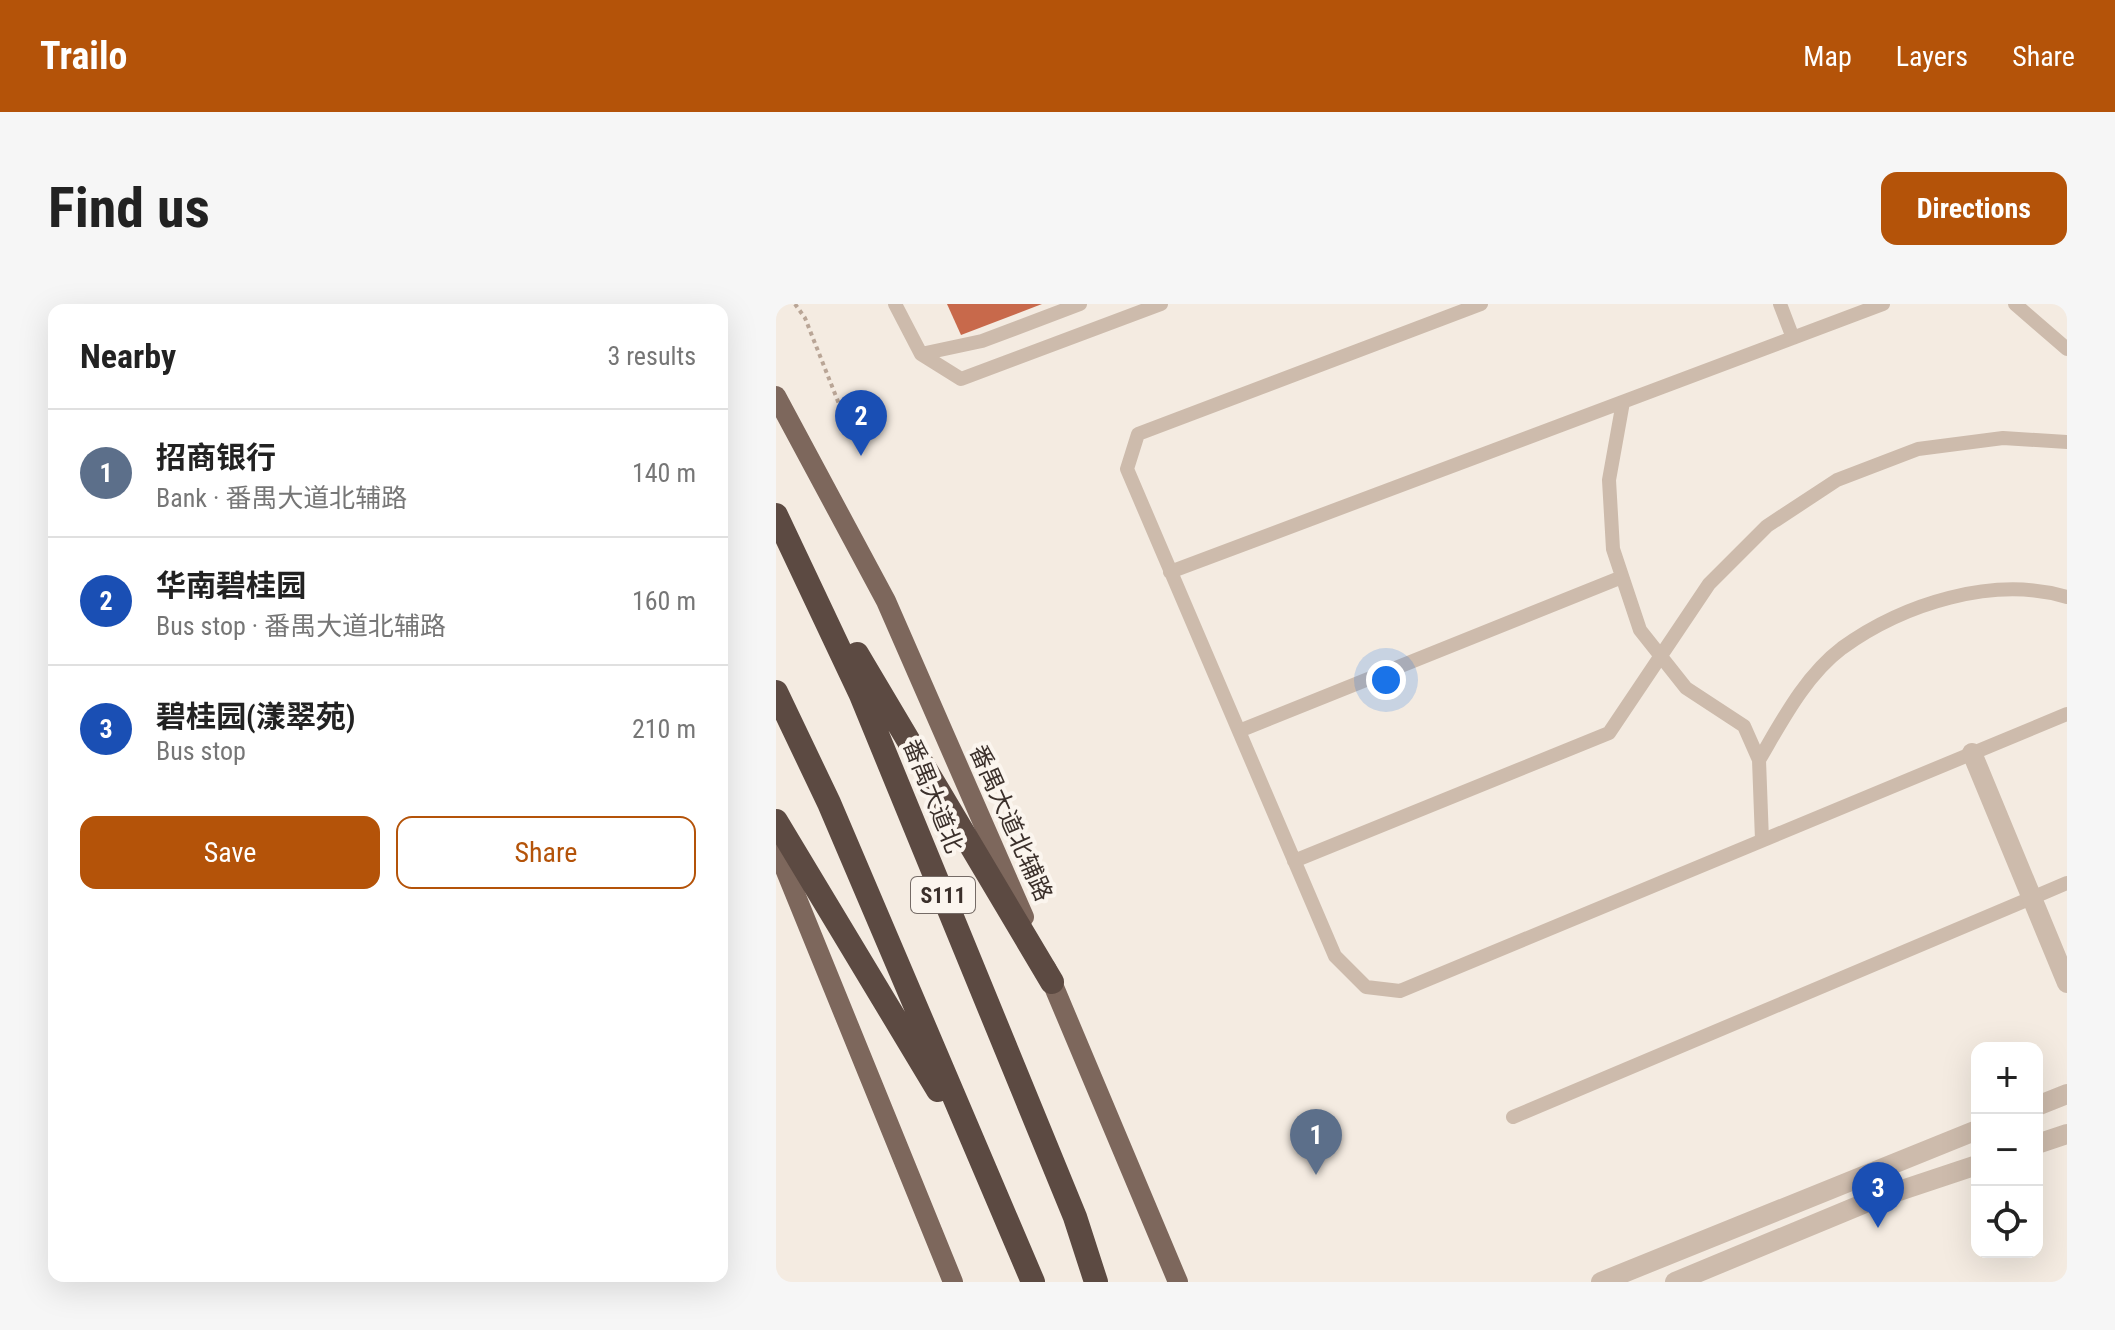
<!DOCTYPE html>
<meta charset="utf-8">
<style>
:root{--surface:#fff;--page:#f6f6f6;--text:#222;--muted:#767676;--line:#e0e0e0;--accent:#b45309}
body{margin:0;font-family:"Roboto Condensed","Noto Sans SC",sans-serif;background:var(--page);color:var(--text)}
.controls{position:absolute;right:24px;bottom:24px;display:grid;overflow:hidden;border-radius:16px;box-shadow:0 8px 32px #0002}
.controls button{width:72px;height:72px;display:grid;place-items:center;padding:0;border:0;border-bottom:2px solid var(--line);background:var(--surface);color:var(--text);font:40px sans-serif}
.you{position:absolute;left:610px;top:376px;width:28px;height:28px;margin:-20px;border:6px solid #fff;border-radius:50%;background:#1a73e8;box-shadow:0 0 0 12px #1a73e833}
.badge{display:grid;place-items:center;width:52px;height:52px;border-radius:50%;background:var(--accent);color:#fff;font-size:26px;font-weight:700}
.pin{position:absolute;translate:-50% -66px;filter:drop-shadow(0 2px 4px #0008)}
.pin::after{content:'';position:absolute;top:42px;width:28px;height:24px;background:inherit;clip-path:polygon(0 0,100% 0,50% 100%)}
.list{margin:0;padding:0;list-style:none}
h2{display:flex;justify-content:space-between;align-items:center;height:104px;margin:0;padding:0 32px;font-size:34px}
h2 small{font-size:26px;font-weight:400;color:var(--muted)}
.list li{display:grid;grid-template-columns:52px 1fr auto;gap:24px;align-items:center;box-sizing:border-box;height:128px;padding:0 32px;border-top:2px solid var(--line)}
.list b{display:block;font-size:30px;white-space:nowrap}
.list p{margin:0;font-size:26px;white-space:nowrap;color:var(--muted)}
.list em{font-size:26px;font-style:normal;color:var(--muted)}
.actions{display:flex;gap:16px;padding:24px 32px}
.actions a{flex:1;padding:18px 0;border:2px solid var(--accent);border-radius:16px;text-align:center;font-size:28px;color:var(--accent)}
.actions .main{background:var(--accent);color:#fff}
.icon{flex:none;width:44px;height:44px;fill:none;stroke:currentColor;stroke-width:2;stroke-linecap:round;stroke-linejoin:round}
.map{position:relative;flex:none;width:1291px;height:978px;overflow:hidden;border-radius:16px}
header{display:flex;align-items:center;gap:48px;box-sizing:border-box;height:112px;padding:0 40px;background:var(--accent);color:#fff}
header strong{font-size:38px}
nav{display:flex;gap:44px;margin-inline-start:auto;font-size:28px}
.intro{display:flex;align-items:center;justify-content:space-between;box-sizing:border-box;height:192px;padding:0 48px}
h1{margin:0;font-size:56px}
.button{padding:20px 36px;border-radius:16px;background:var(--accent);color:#fff;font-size:28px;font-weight:700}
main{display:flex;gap:48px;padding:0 48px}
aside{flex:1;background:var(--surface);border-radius:16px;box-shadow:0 8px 32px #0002}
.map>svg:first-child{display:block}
.building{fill:#c8694b}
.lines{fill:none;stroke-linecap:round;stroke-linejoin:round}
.path{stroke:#b9a596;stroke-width:4;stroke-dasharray:4 4;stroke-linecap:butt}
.lane{stroke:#cdbbac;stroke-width:14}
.street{stroke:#cdbbac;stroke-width:20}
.primary{stroke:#7d675c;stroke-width:20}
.highway{stroke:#5c4a42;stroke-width:24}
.labels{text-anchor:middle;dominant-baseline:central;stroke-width:8;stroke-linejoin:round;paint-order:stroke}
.shield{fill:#fbf5ee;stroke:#756b66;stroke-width:2}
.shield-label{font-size:22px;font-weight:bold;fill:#3b302b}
.street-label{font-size:24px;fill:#3b302b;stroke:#fbf5ee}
</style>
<header>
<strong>Trailo</strong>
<nav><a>Map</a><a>Layers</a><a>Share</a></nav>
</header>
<div class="intro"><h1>Find us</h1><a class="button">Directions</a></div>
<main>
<aside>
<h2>Nearby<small>3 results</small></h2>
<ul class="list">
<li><span class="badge" style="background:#5c6f8a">1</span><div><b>招商银行</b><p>Bank · 番禺大道北辅路</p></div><em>140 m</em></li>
<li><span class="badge" style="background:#1a4fb4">2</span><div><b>华南碧桂园</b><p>Bus stop · 番禺大道北辅路</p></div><em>160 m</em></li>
<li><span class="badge" style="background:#1a4fb4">3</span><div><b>碧桂园(漾翠苑)</b><p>Bus stop</p></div><em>210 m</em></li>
</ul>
<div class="actions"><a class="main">Save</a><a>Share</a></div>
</aside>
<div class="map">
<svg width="1291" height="978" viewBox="0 0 1291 978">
<rect width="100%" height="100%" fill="#f4ebe1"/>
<!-- building -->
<path class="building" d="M171,0h95l-81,31z"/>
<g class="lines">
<!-- path -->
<path class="path" d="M19,0l10,14 34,86"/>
<!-- lane -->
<path class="lane" d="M119,0l26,50 40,25 200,-75
M705,0l-343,130 -11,35 208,487 31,31 34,4 667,-277
M1004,0l13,34
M1239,0l52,45
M145,50l61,-13 98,-37
M847,98l-14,78 4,69 27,81 46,58 58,38 15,34 3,80
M394,268l713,-268
M463,427l383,-154
M983,456c23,-39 46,-84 83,-112 61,-44 151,-73 225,-51
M518,557l315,-128 100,-149 58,-58 70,-46 81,-31 85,-11 64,4
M737,813l554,-234"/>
<!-- street -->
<path class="street" d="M1196,449l95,230
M1261,802l30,-12
M1261,840l30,-10
M825,978l376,-152
M899,978l200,-83 102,-34"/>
<!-- primary -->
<path class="primary" d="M0,92l110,205 138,316
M0,543l177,435
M270,664l132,314"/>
<!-- highway -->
<path class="highway" d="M0,211l85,180 214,522 21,65
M81,350l195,328
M0,388l53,111 204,479
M0,517l162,269"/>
</g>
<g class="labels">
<!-- shield labels -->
<rect class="shield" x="135" y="573" width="64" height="36" rx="6"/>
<g class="shield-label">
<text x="167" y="591">S111</text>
</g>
<!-- street labels -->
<g class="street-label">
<text transform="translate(157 492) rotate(68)">番禺大道北</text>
<text transform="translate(235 519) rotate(66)">番禺大道北辅路</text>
</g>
</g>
</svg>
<div class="controls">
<button>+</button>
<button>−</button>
<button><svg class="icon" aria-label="locate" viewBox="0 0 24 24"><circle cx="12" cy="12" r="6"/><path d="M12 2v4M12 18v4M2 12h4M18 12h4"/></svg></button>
</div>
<div class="you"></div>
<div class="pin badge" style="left:540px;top:871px;background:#5c6f8a">1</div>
<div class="pin badge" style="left:85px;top:152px;background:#1a4fb4">2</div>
<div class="pin badge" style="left:1102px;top:924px;background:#1a4fb4">3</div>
</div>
</main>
